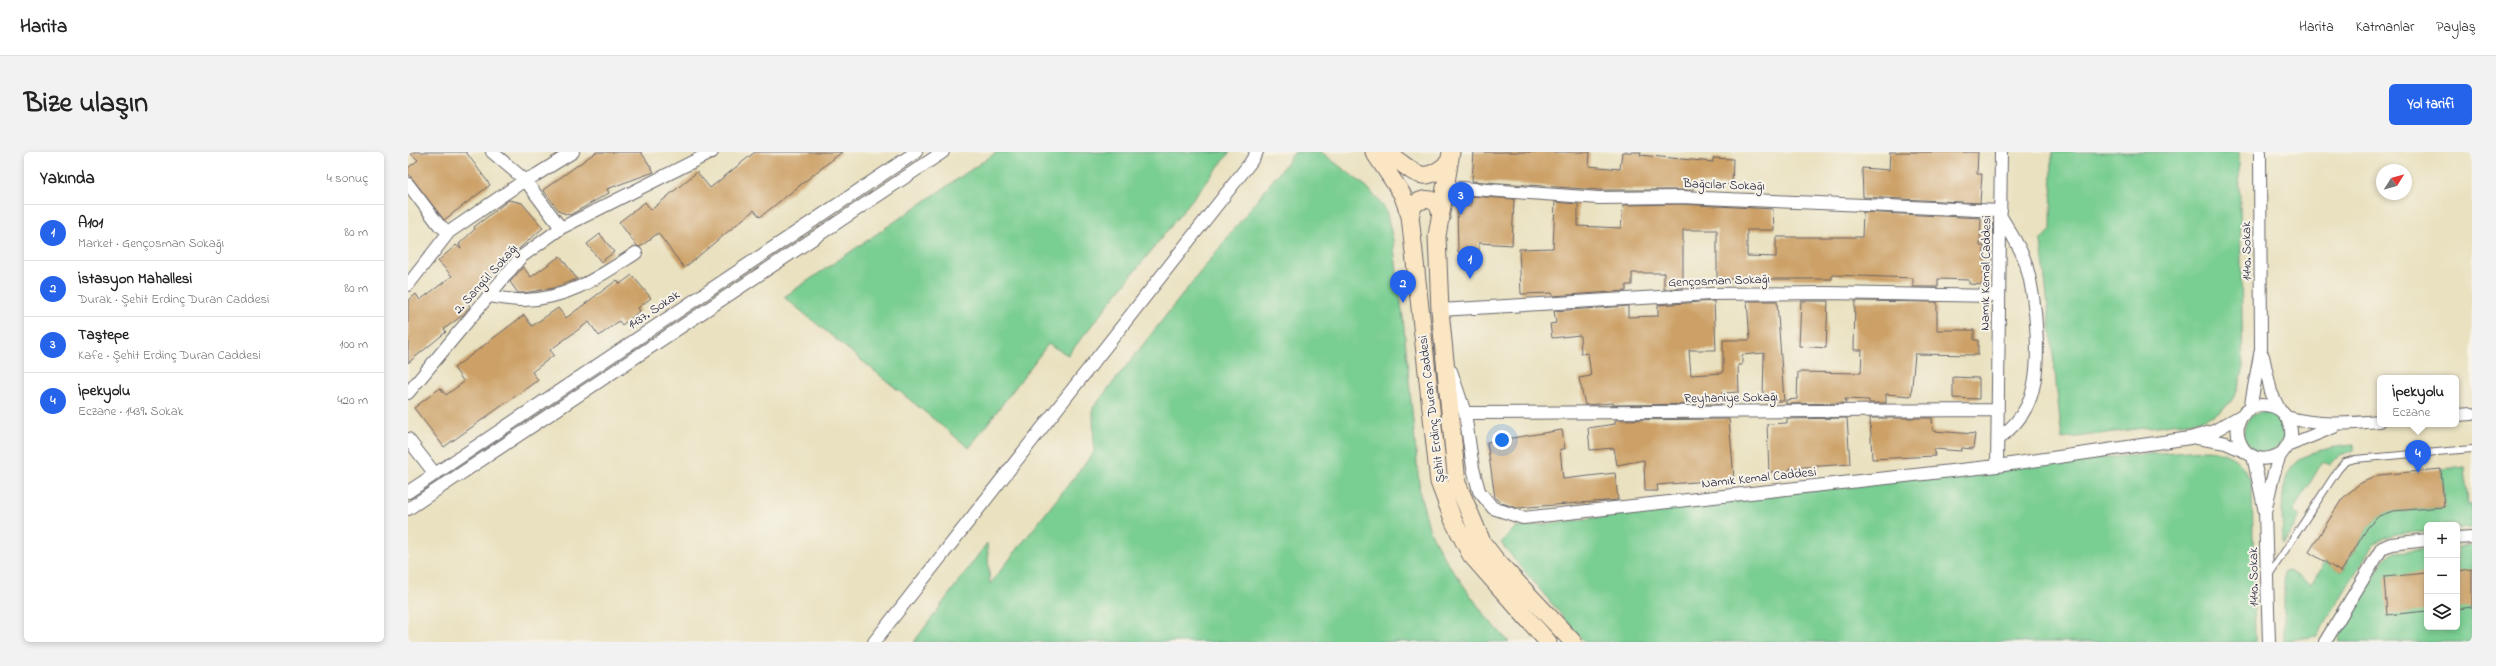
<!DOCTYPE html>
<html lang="tr">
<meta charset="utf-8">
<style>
:root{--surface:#fff;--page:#f2f2f2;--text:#222;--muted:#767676;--line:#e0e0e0;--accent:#2563eb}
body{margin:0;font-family:"Indie Flower",sans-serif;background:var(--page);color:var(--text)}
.controls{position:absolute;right:12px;bottom:12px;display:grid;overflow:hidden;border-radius:6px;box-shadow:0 2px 6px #0003}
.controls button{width:36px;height:36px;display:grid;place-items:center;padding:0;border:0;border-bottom:1px solid var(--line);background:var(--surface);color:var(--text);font:20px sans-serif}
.compass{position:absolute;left:1968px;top:12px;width:36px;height:36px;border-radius:50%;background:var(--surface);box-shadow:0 2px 6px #0003;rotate:53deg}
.you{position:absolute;left:1094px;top:288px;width:14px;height:14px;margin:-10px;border:3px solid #fff;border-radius:50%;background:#1a73e8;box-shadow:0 0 0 6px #1a73e833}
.badge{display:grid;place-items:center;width:26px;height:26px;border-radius:50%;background:var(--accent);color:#fff;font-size:13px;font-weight:700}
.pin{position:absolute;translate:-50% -33px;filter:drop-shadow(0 1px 2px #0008)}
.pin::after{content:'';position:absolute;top:21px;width:14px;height:12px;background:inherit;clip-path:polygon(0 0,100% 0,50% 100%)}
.popup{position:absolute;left:1969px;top:223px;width:82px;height:52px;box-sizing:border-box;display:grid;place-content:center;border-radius:6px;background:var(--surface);filter:drop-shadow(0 1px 3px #0005);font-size:13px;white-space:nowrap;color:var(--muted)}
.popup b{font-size:15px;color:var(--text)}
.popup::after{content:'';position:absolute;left:50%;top:100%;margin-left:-8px;border:8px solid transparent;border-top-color:var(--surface)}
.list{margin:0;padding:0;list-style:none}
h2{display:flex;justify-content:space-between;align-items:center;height:52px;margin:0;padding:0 16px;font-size:17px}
h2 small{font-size:13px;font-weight:400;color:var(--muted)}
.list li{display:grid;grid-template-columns:26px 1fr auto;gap:12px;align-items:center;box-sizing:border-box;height:56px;padding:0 16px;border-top:1px solid var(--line)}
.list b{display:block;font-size:15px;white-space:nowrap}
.list p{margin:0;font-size:13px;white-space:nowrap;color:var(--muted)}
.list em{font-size:13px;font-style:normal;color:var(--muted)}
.icon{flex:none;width:22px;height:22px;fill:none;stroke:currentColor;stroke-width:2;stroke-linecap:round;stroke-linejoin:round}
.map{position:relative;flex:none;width:2064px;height:490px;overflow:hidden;border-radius:6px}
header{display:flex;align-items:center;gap:24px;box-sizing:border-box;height:56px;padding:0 20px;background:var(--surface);border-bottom:1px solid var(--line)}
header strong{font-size:19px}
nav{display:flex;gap:22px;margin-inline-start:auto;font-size:14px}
.intro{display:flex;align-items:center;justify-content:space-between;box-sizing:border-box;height:96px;padding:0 24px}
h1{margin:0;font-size:28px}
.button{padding:10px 18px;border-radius:6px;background:var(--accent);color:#fff;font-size:14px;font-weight:700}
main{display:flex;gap:24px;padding:0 24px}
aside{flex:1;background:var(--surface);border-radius:6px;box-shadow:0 2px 6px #0003}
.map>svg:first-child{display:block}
.green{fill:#79ce92;stroke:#4e7866}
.building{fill:#cca066}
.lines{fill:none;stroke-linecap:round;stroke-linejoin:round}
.lane-casing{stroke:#686569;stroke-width:8}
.street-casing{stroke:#686569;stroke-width:14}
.secondary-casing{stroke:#686569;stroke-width:19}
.lane{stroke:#fff;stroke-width:6}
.street{stroke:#fff;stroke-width:12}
.secondary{stroke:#fbe6c4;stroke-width:17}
.labels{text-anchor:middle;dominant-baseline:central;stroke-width:4;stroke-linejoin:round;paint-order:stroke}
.street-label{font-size:13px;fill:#22223b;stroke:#f7f3e8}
</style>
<header>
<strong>Harita</strong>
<nav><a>Harita</a><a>Katmanlar</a><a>Paylaş</a></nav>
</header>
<div class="intro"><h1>Bize ulaşın</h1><a class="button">Yol tarifi</a></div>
<main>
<aside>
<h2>Yakında<small>4 sonuç</small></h2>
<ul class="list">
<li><span class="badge">1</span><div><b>A101</b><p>Market · Gençosman Sokağı</p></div><em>80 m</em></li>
<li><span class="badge">2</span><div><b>İstasyon Mahallesi</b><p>Durak · Şehit Erdinç Duran Caddesi</p></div><em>80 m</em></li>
<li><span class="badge">3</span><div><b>Taştepe</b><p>Kafe · Şehit Erdinç Duran Caddesi</p></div><em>100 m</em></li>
<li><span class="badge">4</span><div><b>İpekyolu</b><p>Eczane · 1439. Sokak</p></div><em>420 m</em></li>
</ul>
</aside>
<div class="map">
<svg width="2064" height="490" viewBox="0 0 2064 490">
<rect width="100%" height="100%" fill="#f7f3e8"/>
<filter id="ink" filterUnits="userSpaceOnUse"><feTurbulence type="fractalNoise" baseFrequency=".025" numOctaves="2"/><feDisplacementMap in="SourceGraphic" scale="8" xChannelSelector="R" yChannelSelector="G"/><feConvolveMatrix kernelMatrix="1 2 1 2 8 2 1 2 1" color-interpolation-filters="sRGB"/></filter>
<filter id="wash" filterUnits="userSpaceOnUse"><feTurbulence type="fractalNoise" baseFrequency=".012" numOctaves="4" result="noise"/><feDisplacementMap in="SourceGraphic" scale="16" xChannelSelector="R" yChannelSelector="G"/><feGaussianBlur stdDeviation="0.9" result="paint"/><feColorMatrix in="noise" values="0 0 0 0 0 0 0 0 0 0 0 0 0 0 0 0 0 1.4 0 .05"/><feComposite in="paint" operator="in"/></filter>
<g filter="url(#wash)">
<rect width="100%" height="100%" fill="#e9e1bf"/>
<!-- green -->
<path class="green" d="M589,0h233l-162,203 -20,-11 -79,104 -185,-151z
M887,0h26l46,35 19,23 7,30 10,78 17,176 10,37 13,25 42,60 24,26h-595l73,-99 3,41 104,-132 -1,-44z
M1644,0h187l4,220c-8,29 -13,36 -41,48l-140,19 -21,-198 10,-11z
M1836 280a20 20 0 1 1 40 0a20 20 0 1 1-40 0Z
M1946,293v5l-14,5 -10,10 -7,-4 -30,50 7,5 -17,29c-2,-66 -6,-94 71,-100z
M1793,298c26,0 42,9 51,35l3,157h-671l-83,-99 14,-15 482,-62z
M2057,315l3,38h4v23l-15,1v-4h-30v7c-21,1 -43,-1 -57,17l-53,87 -33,5v-69l5,-1 22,13 14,-22 17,10 26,-45 11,-11 14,-5 51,-4 -3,-38z
M2064,394v96h-132l-1,-7 46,-77 10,-6 32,-3v78h30v-80z"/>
<g id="blocks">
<!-- building -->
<path class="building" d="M1,0h57l24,33 -46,35 -36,-47v-5l10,-8z
M188,0h45l13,20 -47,17 2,4 -39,22 -10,-3 -17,-22z
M347,0h87l-82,65 -6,-7 -70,58 -26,-35 -18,14 -3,-1 -18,-24 26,-20 6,8 46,-38 13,16z
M1066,0h116l-1,14 31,3 2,-17h19l-1,3 73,7v-4l20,1 -1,26 -38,-2 -1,7h-94l-127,-9z
M1482,0h88l-1,22h5l-2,29 -117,-6 -1,-29 27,2z
M1063,44l43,3 -2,46 -33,-2v9h-21l-1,-46h14z
M101,48l13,3 21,25 -28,24 -15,19 -2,-2 -34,29 6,8 -7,9 -19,14 2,3 -38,31v-62l8,-7 4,6 32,-24 -14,-15 18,-16 5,4 -2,-5 16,-15 -1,-2z
M1147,50l23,2v22l43,2 2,-23 57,-1 93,5 1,21h-27v26l29,1v-20h86l1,-25 118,6 -1,28h4l-1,39 -14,-1v-4l-31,-1v8h-25v-9l-81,-3v4h-115v-49h-34v58l-19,1v-16h-32v12h-6v6l-73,5 -1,-3 -31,1 -2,-45 34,-1z
M192,82l14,18 -13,10 -14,-18z
M152,104l17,23 -24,9 -29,5h-6l-8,-11 13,-15 8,10z
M224,123l19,23 -13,10 2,3 -18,14 -3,-4 -20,15 -10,-14 -39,28 4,5 -22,17 6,8 -94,67 -30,-39 26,-20 6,7 18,-13 -10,-14 70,-53 8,11 26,-18 8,10 51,-38 3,4z
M1306,149l2,49h-27l2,25 32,-2v-33h27l-3,-39h30l7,100h-21l1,-48 -22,2v10h-4l1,27 -17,1v11l-109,1v-2l-28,2 -6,-27 12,-2 -3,-23 -7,1 -1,-19 -28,3 -2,-14 6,-1 -2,-12 74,-5v11l30,-1v-11z
M1393,149h27l-2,47 -27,-2z
M1447,149l82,1v28h37v10h4v15l-63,-1 -4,42 -25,-2v9h-17v-3l-24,-1 1,4 -60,1v-4l11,-1 1,-27 63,1 1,-23h-8z
M1545,225l26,1v21l-26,-1z
M1439,266l3,46 -60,4v3l-21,1 -2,-48 20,-1v-4z
M1462,266h62l1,13 42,3 -2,15 -11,-1 -1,3 -27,-2 1,7 -63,3z
M1321,267l5,60 -77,6 1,6h-13l-1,-31 -27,5 -3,-17 -24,2 -2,-22 27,-4v-4z
M1154,278l3,19h-5l3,30 52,-6 3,27 -101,8 -15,-5 -7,-5 -8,-56z
M2033,317l3,38 -51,4 -14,5 -11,11 -27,45 -32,-20 33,-53 17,-15 20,-9z
M2064,417v38l-15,2v-38z
M2019,421v38l-40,4 -3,-38z"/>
</g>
</g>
<g filter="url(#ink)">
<use href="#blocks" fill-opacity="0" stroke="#686569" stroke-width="1"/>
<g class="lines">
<!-- lane casing -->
<g class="lane-casing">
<path id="lane" d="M1861,423l69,-105 7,-8 10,-3 117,-10"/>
</g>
<!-- street casing -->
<g class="street-casing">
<path id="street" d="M84,0l33,28 36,48
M0,32l31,41 10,7
M1038,35l153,11 81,-1 321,14
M0,133l41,-53 76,-52 11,-5 37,-23
M80,144c11,1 25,5 36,4 45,-1 76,-24 112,-47
M1032,158l271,-16 114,-1 174,3
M1855,204l8,36 8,17
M1043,219l14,42 8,55 6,23 14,17 30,10 474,-52 193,-28 24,-7 30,-17
M0,241l113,-136 40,-29 151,-76
M1842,257l11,-60 -1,-197
M1057,261l533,-3
M2048,263l16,-1
M1878,265c32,9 61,7 94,4
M1789,286l29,5 20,9
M0,287l27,35
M1590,287c12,-9 22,-19 29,-33 17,-34 9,-107 -1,-142 -5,-17 -17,-33 -26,-49
M1879,294l47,-19
M1845,304l12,56 4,130
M1589,314l4,-314
M0,340l508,-340
M0,357l535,-357
M1857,360c4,-18 7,-36 14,-54 3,-7 10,-12 12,-21 1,-8 -2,-16 -7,-23 -5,-6 -13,-9 -22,-9 -42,2 -26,74 20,48
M2049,386l15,-1
M466,490l376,-479 7,-11
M1917,490l57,-94 9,-4 36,-4"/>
</g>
<!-- secondary casing -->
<g class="secondary-casing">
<path id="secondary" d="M966,0l28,42 8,22 29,266 15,40 17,33 77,87
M975,0c30,13 34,39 66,10
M1043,0l-14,84 3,74 17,173 25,59 13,17 78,83
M1002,64l4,-12c15,-9 26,-4 27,14"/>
</g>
<!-- lane -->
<use href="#lane" class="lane"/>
<!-- street -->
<use href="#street" class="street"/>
<!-- secondary -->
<use href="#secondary" class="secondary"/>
</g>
</g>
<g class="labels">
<!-- street labels -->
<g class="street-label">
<text transform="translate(1316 33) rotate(2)">Bağcılar Sokağı</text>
<text transform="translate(1839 99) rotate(-91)">1440. Sokak</text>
<text transform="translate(1578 121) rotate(-89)">Namık Kemal Caddesi</text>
<text transform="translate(78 127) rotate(-48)">2. Sarıgül Sokağı</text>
<text transform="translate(1311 129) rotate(-2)">Gençosman Sokağı</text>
<text transform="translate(246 158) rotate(-34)">1437. Sokak</text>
<text transform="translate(1323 246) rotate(-1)">Reyhaniye Sokağı</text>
<text transform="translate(1024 257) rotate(-97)">Şehit Erdinç Duran Caddesi</text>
<text transform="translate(1351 326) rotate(-6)">Namık Kemal Caddesi</text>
<text transform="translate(1846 425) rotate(-91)">1440. Sokak</text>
</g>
</g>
</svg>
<div class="controls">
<button>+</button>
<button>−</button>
<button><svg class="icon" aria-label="layers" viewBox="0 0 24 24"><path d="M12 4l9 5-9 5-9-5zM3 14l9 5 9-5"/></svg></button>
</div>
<svg class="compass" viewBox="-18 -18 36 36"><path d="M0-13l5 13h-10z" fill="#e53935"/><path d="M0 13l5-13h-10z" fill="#767676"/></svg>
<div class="you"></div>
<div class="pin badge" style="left:1062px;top:127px">1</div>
<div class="pin badge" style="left:995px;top:151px">2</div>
<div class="pin badge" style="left:1053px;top:63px">3</div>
<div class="pin badge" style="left:2010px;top:321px">4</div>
<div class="popup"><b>İpekyolu</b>Eczane</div>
</div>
</main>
